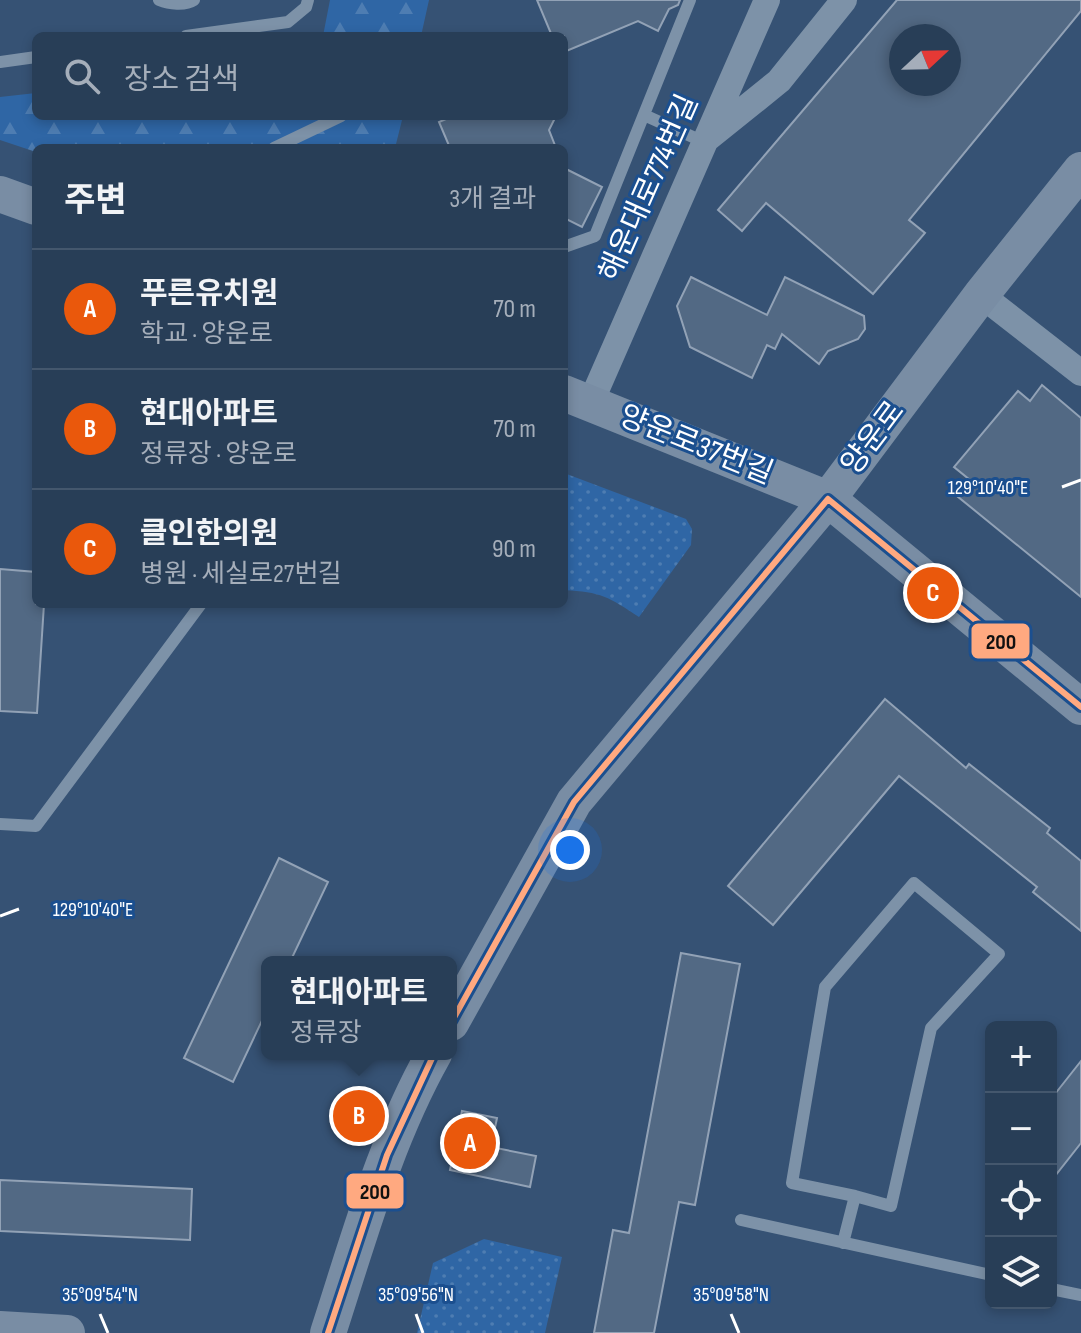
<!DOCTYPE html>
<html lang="ko">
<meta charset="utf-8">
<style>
:root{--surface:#283e57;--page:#344961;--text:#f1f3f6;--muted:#a5aeba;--line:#44576d;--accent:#ea580c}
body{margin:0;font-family:"Sofia Sans Condensed","Noto Sans KR",sans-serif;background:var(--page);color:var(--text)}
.controls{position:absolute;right:24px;bottom:24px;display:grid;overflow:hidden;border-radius:12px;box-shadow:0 4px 12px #0003}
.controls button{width:72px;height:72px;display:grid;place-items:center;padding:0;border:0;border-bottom:2px solid var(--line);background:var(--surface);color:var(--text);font:40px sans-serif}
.compass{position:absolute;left:889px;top:24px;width:72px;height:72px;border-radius:50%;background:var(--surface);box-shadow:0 4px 12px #0003;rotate:68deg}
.you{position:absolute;left:570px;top:850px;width:28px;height:28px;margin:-20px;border:6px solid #fff;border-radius:50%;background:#1a73e8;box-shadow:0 0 0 12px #1a73e833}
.badge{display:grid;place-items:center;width:52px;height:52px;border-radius:50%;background:var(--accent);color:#fff;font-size:26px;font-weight:700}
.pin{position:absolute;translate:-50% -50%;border:4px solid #fff;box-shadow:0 2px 8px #0006}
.popup{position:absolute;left:261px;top:956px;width:196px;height:104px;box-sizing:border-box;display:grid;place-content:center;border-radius:12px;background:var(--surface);filter:drop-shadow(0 2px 6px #0005);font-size:26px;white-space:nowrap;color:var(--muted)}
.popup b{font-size:30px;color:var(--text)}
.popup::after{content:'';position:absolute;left:50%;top:100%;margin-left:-16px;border:16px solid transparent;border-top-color:var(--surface)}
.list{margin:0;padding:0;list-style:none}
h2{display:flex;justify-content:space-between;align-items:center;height:104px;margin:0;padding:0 32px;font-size:34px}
h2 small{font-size:26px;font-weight:400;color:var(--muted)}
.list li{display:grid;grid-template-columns:52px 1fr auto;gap:24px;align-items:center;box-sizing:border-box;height:120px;padding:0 32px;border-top:2px solid var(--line)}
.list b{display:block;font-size:30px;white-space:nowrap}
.list p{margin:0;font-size:26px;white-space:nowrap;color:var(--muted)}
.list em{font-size:26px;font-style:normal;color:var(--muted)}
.icon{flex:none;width:44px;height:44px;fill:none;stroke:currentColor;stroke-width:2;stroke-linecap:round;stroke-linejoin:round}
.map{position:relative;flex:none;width:1081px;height:1333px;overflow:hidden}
.search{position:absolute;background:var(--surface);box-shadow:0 4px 12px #0003;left:32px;top:32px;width:536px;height:88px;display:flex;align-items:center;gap:20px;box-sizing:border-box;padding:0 28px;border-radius:12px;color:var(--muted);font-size:30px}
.panel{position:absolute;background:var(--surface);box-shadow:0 4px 12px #0003;left:32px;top:144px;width:536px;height:464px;border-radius:12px}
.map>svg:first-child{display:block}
.grass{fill:url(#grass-dots)}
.forest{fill:url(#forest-firs)}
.building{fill:#526984;stroke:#92a2b6;stroke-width:2;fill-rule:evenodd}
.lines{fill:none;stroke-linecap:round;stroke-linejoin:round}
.lane{stroke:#7d92a8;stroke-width:12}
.street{stroke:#7d92a8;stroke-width:26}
.secondary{stroke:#798da4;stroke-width:36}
.bus-1-casing{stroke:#1b4f8f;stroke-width:12}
.bus-1{stroke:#ffa980;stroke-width:6}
.ticks{fill:none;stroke:#fff;stroke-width:3}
.labels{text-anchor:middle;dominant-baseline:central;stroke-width:6;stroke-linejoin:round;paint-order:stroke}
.street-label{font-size:30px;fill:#fff;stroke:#1b4f8f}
.ticks-label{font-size:20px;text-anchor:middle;fill:#fff;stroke:#1b4f8f;stroke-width:6;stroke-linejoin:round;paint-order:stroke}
.line-badge{stroke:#1b4f8f;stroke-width:3}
.pale-badge-label{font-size:22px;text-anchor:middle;font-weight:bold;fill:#111}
</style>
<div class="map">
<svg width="1081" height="1333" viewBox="0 0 1081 1333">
<defs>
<pattern id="grass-dots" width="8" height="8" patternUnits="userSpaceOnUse" patternTransform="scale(2)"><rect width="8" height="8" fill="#2f66a5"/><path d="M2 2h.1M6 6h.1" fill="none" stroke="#4e7db2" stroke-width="1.8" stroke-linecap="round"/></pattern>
<pattern id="forest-firs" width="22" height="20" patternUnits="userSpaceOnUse" patternTransform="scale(2)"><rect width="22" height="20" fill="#2f66a5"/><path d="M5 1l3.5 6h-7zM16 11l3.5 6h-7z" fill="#4e7db2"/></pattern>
</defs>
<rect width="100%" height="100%" fill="#365274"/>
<!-- grass -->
<path class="grass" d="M564,473l122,46 6,10 -1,16 -52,72c-30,-20 -38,-25 -75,-27z
M484,1239l78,18 -17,76h-128l16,-70z"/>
<!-- forest -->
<path class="forest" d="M330,0h99l-8,36h-98z
M36,93v23h367l-8,32h-359v4l-36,-12v-43z"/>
<!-- building -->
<path class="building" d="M537,0h143l-2,5 -9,4 -11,22 -20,-10 -74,31v-16h-12z
M897,0h184v11l-172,209 16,13 -52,61 -107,-91 -24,28 -24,-21zM901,36h48v48h-48z
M453,116h103l-7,14 7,18h-106l-11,-26z
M564,168l38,19 -20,40 -18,-9z
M691,277l76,38 18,-38 79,39 1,13 -7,10 -30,12 -9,13 -37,-30 -7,15 -8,-4 -15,33 -62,-31 -13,-41z
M1042,385l39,33v179l-124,-101 13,-16 -16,-13 64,-76 12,10z
M0,569l36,3v32h8l-7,109 -37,-2z
M885,699l81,69 3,-4 81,64 -3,5 34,28v70l-48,-39 4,-5 -138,-111 -126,149 -45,-39z
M279,858l49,24 -38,80h-23v48l-34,72 -49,-24z
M681,953l59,11 -45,241 -16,-3 -25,131h-60l19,-103 16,3z
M1081,1061v82l-30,38v-82z
M462,1111l35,7 -6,29 45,9 -6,31 -80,-17z
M0,1180l192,9 -2,51 -190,-9z"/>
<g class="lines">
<!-- lane -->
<path class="lane" d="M159,0c10,4 26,6 35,0
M186,36l102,-14 18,-15 2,-7
M0,62l36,-5
M644,115l60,27
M274,148l67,-32
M564,247l31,-11 95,-236
M0,824l36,2 165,-222
M741,1220l250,55
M843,1243l12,-47 36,10 40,-178 68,-74 -85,-71 -89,104 -33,196 63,13
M1051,1289l30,6"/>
<!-- street -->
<path class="street" d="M707,139l72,-58 65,-81
M981,295l100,78
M591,402l176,-402"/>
<!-- secondary -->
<path class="secondary" d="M0,194l36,13
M564,393l264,106 253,208
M451,1023l123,-221 254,-303 153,-204 100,-125
M0,1329l67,4
M328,1333c31,-95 57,-192 106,-279"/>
<!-- bus-1 casing -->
<g class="bus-1-casing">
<path id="bus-1" d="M828,499l253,208
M451,1023l123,-221 254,-303
M328,1333l59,-178 47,-101"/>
</g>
<!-- bus-1 -->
<use href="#bus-1" class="bus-1"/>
</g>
<!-- ticks -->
<path class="ticks" d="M1062,487l19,-7M0,916l19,-7M100,1314l8,19M416,1314l7,19M731,1314l8,19"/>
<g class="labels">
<!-- street labels -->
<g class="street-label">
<text transform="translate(649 188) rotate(-66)">해운대로774번길</text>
<text transform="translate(873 438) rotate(-53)">양운로</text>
<text transform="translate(696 445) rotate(22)">양운로37번길</text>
</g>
</g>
<g class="ticks-label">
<text x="988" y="494">129°10'40"E</text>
<text x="93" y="916">129°10'40"E</text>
<text x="100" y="1301">35°09'54"N</text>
<text x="416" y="1301">35°09'56"N</text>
<text x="731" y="1301">35°09'58"N</text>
</g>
<g class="line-badge">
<rect x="970" y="622" width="61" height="38" rx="8" fill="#ffa980"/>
<rect x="345" y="1172" width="60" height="38" rx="8" fill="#ffa980"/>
</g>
<g class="pale-badge-label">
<text x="1001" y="649">200</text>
<text x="375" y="1199">200</text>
</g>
</svg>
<div class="controls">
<button>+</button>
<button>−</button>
<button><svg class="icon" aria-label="locate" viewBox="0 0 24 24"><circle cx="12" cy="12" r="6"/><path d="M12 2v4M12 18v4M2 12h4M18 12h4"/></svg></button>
<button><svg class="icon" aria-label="layers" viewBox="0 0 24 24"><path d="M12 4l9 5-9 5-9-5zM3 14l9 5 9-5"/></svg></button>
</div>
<svg class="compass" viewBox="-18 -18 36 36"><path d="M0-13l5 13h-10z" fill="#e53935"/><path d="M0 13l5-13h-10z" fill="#a5aeba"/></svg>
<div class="you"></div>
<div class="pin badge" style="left:470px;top:1143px">A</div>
<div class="pin badge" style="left:359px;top:1116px">B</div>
<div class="popup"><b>현대아파트</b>정류장</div>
<div class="pin badge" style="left:933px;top:593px">C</div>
<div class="search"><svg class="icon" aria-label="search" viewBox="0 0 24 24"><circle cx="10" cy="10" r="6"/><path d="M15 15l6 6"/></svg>장소 검색</div>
<section class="panel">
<h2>주변<small>3개 결과</small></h2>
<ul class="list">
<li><span class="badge">A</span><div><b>푸른유치원</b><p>학교 · 양운로</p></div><em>70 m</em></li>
<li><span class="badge">B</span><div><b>현대아파트</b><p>정류장 · 양운로</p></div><em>70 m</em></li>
<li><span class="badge">C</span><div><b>클인한의원</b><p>병원 · 세실로27번길</p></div><em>90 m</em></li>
</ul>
</section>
</div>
